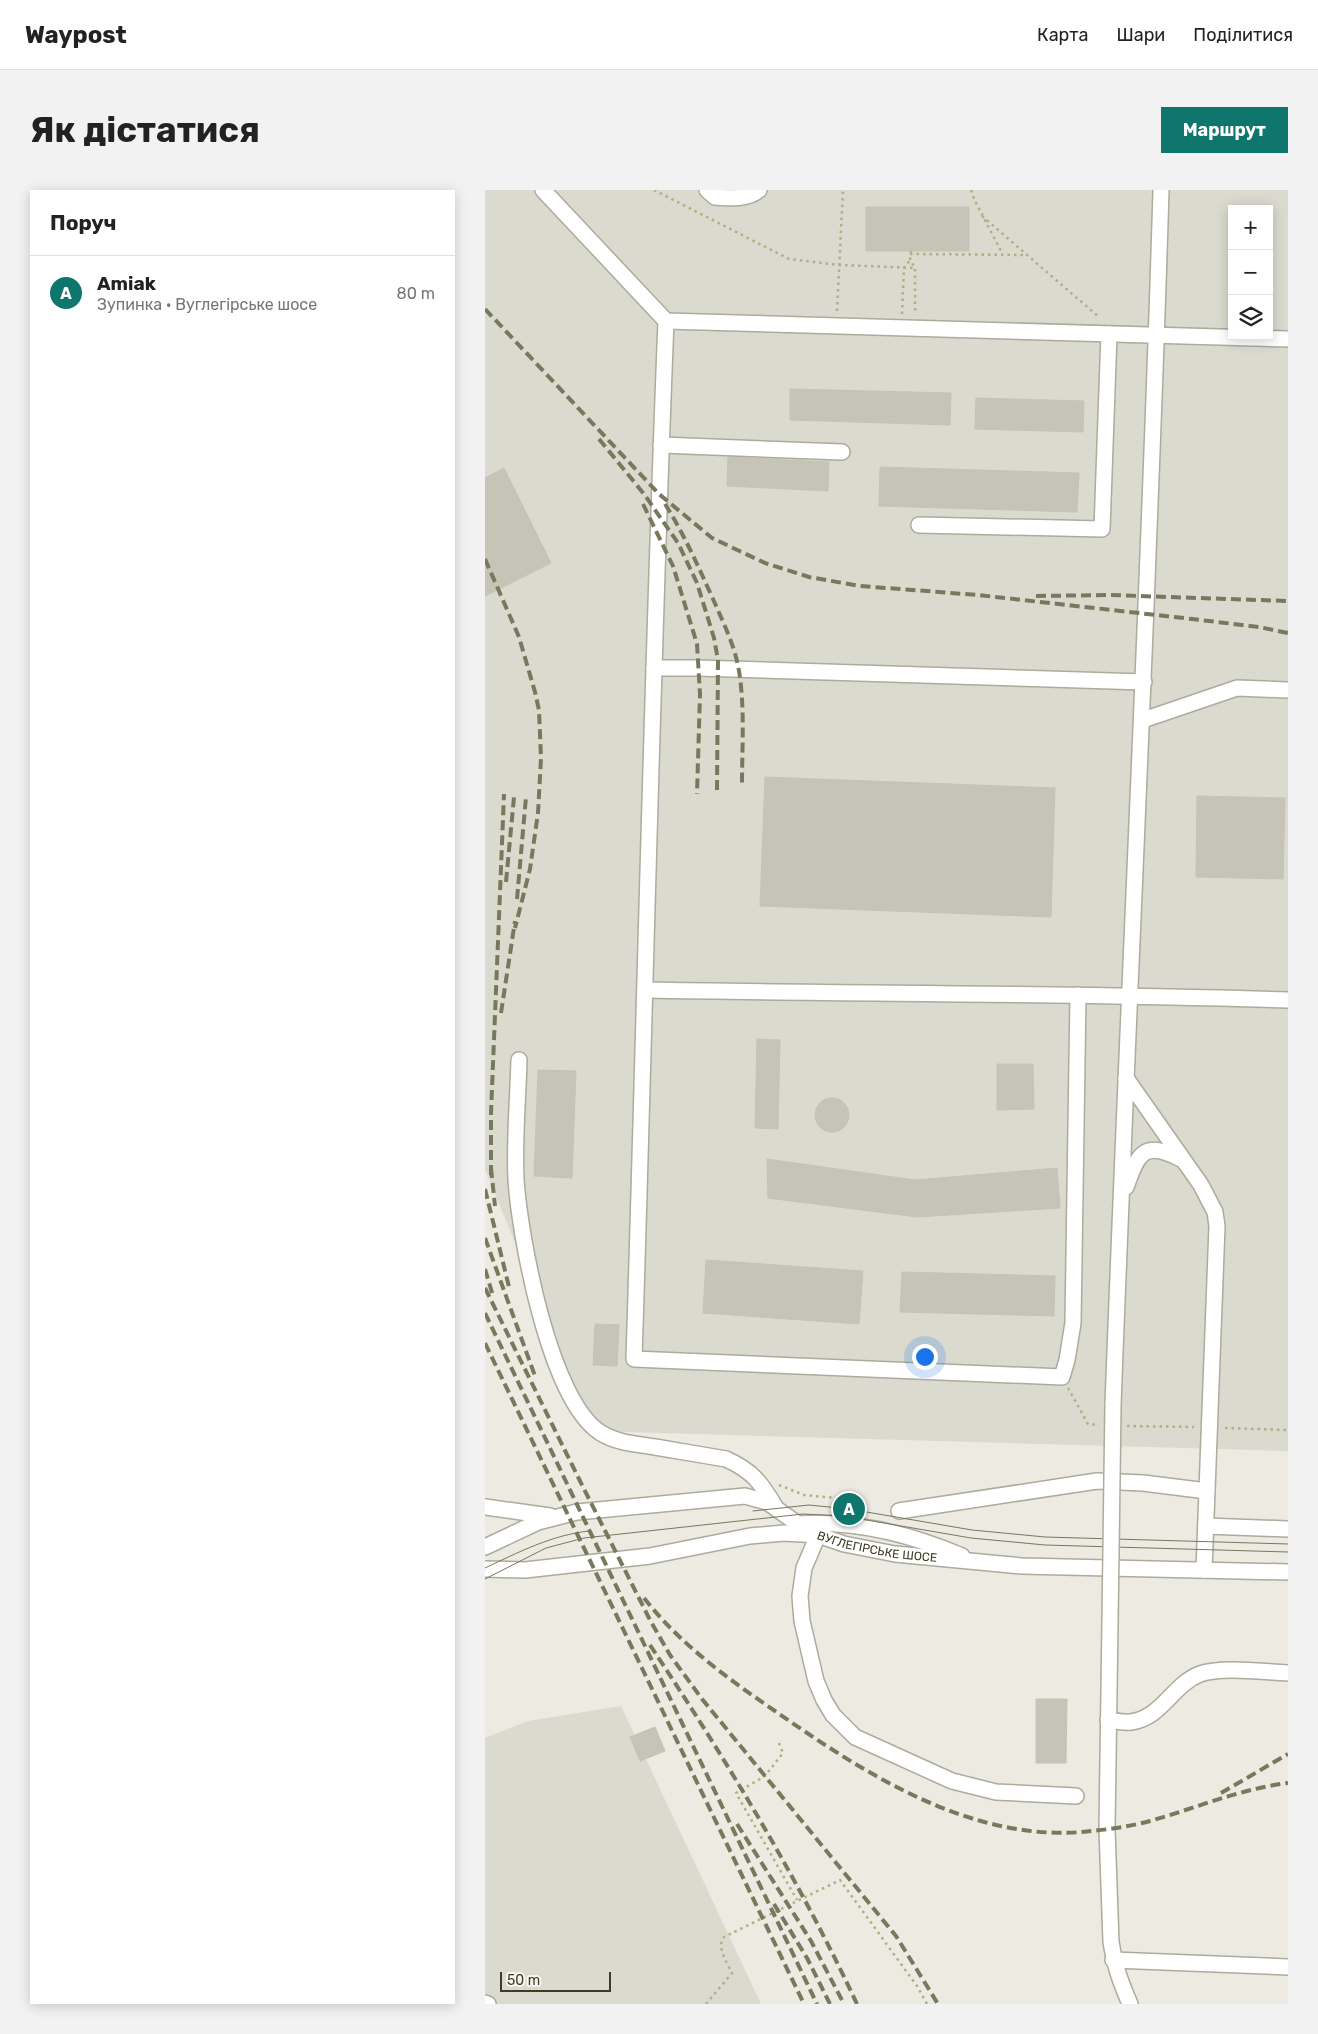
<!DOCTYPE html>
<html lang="uk">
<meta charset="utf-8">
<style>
:root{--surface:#fff;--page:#f2f2f2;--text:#222;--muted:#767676;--line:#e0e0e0;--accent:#0f766e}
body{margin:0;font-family:Rubik,sans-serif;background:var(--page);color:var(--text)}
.controls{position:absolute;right:15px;top:15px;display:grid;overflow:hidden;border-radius:0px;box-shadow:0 2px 12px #0003}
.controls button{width:45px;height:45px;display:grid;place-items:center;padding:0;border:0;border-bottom:1px solid var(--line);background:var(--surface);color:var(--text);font:25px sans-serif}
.scale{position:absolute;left:15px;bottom:12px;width:111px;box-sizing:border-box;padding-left:5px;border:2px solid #3b3c22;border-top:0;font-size:14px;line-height:18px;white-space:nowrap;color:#3b3c22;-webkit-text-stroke:4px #f8f7f1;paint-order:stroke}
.you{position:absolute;left:439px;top:1166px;width:18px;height:18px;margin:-12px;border:4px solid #fff;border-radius:50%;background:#1a73e8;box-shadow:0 0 0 8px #1a73e833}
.badge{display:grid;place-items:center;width:32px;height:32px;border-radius:50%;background:var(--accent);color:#fff;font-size:16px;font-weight:700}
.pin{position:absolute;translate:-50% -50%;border:2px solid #fff;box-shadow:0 1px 5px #0006}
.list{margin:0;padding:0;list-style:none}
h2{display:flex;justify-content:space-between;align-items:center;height:65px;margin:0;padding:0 20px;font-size:21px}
h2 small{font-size:16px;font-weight:400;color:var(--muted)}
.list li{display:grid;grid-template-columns:32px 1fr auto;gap:15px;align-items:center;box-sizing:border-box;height:75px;padding:0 20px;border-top:1px solid var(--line)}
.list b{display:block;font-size:19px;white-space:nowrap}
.list p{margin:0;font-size:16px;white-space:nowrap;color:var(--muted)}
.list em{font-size:16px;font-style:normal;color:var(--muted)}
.icon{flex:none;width:28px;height:28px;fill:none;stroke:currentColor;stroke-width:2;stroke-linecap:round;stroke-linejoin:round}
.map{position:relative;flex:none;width:803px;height:1814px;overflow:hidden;border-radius:0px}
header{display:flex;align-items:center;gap:30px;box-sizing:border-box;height:70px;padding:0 25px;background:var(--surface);border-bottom:1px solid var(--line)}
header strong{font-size:24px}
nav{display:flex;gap:28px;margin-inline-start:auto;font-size:18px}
.intro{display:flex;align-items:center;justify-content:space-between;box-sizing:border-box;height:120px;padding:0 30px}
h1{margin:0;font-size:35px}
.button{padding:12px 22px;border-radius:0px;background:var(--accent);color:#fff;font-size:18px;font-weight:700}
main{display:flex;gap:30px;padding:0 30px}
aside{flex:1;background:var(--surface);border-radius:0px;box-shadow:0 2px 12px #0003}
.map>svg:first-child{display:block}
.built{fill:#dbdacf;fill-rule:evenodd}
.building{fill:#c6c4b6;stroke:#c5c3b4}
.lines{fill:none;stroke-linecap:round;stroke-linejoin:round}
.minor-casing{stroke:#acab9c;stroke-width:18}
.path{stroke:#afaf82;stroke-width:2.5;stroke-dasharray:2.5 4;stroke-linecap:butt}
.minor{stroke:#fff;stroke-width:15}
.tram{stroke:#77785c;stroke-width:1}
.rail{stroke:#77785c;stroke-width:4;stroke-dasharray:10 5;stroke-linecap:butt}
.minor-bridge-casing{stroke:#acab9c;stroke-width:18;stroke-linecap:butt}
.minor-bridge{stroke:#fff;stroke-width:15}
.labels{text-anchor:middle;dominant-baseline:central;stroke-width:4;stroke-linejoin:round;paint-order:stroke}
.street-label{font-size:12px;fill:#3b3c22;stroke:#f8f7f1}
</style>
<header>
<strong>Waypost</strong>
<nav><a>Карта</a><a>Шари</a><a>Поділитися</a></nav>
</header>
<div class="intro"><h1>Як дістатися</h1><a class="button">Маршрут</a></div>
<main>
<aside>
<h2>Поруч<small></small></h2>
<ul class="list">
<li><span class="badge">A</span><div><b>Amiak</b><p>Зупинка · Вуглегірське шосе</p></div><em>80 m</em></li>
</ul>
</aside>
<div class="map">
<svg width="803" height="1814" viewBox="0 0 803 1814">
<rect width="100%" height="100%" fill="#eceae1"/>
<!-- built -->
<path class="built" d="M0,0h803v1261l-697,-20 -106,-262zM747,19h37v127h-37z
M136,1516l140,298h-276v-266l43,-17z"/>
<!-- building -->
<path class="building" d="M381,17h103v44h-103z
M305,199l161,4 -1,32 -160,-5z
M491,208l108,3 -1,31 -108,-3z
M243,267l101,5 -1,29 -101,-5z
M395,277l199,6 -2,39 -198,-6z
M19,278l47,95 -66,33v-118z
M280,587l290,11 -4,129 -291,-11z
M712,606l88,2 -2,81 -87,-2z
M272,849l23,1 -2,89 -23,-1z
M512,874h36l1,45 -37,1z
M53,880l38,1 -4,107 -38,-2z
M330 925a17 17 0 1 1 34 0a17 17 0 1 1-34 0Z
M282,969l148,21 142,-12 3,40 -143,9 -149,-19z
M221,1070l157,11 -4,53 -156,-11z
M417,1082l153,4 -1,40 -154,-4z
M110,1134l24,1 -2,41 -24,-1z
M551,1509h31l-1,64h-30z
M170,1537l10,24 -25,10 -10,-24z"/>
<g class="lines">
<!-- minor casing -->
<g class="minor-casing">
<g id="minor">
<path d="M58,0l123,131 622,18"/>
<path d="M222,0l8,7c14,1 32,3 44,-7"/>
<path d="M181,131c-14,345 -21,692 -32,1038l428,18 5,-17 6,-37 5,-328"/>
<path d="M176,255l181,7"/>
<path d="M434,335l183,4 7,-195"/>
<path d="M169,478h43l447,14"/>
<path d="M658,530l94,-32 51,2"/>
<path d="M161,800c214,4 428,3 642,10"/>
<path d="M34,870c-1,39 -5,81 -3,120 4,58 34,222 85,253 16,10 36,11 54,14 24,4 47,8 71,12 27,12 35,24 50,49"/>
<path d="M641,888l75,107 14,27 2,14 -13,344"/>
<path d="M641,997c12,-34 18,-47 55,-28"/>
<path d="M628,1215c15,-405 36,-810 48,-1215"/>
<path d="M0,1317l65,9"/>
<path d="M414,1321l198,-30 46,2 64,8"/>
<path d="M313,1334c56,-4 112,10 164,32"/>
<path d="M721,1336l82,3"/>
<path id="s1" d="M0,1357l53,-25 39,-10 168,-16 22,6 31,22 20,11 26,9 51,10 127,12 266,6"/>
<path d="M0,1379l40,1 125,-14 100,-20 34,-3 34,2 -14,33 -4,28 2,25 14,60 8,19 9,15 22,22 97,44 44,11 80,4"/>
<path d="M625,1432l-3,207 4,113c3,23 10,41 19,62"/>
<path d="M623,1530c7,1 16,3 23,2 31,-4 42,-38 69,-48 21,-8 64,-2 88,-1"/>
<path d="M628,1770l175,7"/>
<path d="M0,1813l3,1"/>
</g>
</g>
<!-- path -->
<path class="path" d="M169,0l135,69 50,6 76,3
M486,0l3,9 28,54
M497,26l118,102
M426,61l-1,9 5,8v46
M425,64l115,1
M352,121l6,-121
M417,124l2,-46 6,-8
M583,1198l20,36 11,1
M642,1236l67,1
M740,1238l63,2
M294,1295l25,10 42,4 3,10
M294,1553l4,10 -18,23 -29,17 61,107
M221,1814l26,-31c-5,-10 -16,-27 -8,-36l116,-57 77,106 10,18"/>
<!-- minor -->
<use href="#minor" class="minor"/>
<!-- tram -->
<path class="tram" d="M268,1321l56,-6 40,4 123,21 73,7 243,7
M0,1378c34,-16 67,-33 104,-37
M0,1389l61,-31 38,-10 219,-24 40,2 128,22 74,7 243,7"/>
<!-- rail -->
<path class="rail" d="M0,119l174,185 53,44 53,25 44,14 51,9 118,9 214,24 67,8 29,6
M114,249l45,55 34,49 19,40 17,55 4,22 -1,130
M158,314l30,62 24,78 3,50 -3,100
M180,314c19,30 33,62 48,95 10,23 22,47 26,72 6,37 3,76 3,114
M0,369l34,78 16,55 4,18 2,48 -3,55 -8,56 -15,59
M551,406l74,-1 178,6
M21,692l8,-85
M32,709l9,-102
M16,823l14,-92
M6,978l4,38
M6,985v-62l13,-319
M0,999l25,102
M0,1048l50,138
M0,1079l8,27
M0,1098l94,191 71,141 20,35 32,44 194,237 42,68
M0,1123l332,691
M0,1153l319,661
M159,1408c37,47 83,80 131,113 89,62 194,130 307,121 22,-2 46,-5 68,-11 46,-13 90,-32 138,-38
M165,1455c77,116 148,233 207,359
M736,1603l67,-39
M252,1634l74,117 33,63
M289,1714l33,54 23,46"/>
<!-- minor-bridge casing -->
<g class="minor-bridge-casing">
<path id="minor-bridge" d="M625,1432l3,-217"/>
</g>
<!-- minor-bridge -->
<use href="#minor-bridge" class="minor-bridge"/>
</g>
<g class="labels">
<!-- street labels -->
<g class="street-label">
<text stroke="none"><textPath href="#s1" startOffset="412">ВУГЛЕГІРСЬКЕ ШОСЕ</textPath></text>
</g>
</g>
</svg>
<div class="controls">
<button>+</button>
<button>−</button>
<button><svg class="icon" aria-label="layers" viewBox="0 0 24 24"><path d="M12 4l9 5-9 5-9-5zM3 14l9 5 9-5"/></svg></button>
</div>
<div class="scale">50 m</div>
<div class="you"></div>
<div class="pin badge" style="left:364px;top:1319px">A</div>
</div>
</main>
